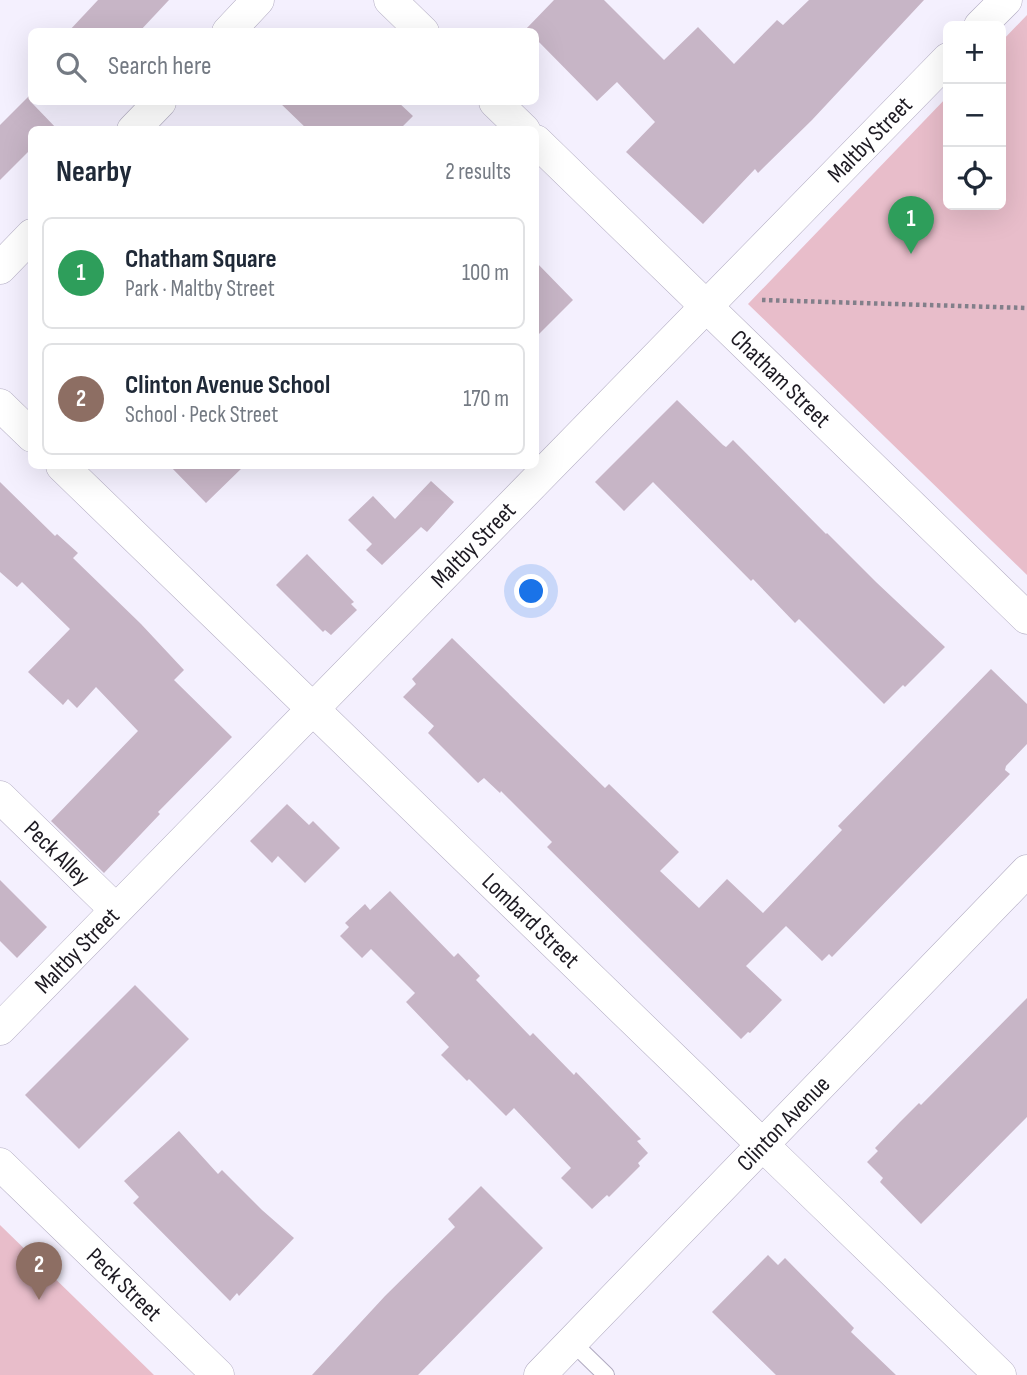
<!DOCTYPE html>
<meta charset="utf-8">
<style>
:root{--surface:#fff;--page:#f2f2f3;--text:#1f2937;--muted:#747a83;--line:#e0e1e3;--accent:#907016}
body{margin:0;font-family:"Sofia Sans Condensed",sans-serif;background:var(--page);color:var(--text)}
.controls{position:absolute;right:21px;top:21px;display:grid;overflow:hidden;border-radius:10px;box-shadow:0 7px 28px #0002}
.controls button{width:63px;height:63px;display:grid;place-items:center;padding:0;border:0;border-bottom:2px solid var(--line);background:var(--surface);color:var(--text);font:35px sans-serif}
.you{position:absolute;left:532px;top:592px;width:24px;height:24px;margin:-18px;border:5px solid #fff;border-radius:50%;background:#1a73e8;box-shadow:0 0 0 10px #1a73e833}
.badge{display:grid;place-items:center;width:46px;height:46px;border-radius:50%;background:var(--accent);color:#fff;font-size:23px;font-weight:700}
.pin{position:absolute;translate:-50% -58px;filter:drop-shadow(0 2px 4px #0008)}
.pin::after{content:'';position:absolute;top:37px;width:24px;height:21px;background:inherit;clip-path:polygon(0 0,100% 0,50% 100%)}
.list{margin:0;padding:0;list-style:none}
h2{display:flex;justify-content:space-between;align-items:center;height:91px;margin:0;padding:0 28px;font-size:30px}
h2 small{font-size:23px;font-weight:400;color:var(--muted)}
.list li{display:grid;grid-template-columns:46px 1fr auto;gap:21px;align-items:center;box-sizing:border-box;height:112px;margin:0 14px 14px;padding:0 14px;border:2px solid var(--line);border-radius:10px}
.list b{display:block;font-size:26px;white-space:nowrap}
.list p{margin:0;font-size:23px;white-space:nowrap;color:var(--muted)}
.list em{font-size:23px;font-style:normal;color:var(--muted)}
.icon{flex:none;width:38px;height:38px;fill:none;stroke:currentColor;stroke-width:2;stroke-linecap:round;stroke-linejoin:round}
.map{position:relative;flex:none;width:1027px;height:1375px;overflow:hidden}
.search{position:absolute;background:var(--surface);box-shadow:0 7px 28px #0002;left:28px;top:28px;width:511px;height:77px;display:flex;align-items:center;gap:18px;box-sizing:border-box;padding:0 24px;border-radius:10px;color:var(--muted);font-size:26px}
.panel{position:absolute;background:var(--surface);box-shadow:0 7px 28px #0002;left:28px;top:126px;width:511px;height:343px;border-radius:10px}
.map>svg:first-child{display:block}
.green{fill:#e8bdca}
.building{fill:#c7b5c6}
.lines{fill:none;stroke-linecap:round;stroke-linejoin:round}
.service-casing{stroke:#b0aac0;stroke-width:18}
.minor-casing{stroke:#b0aac0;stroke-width:33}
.path{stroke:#827f8a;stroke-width:4.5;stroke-dasharray:3.5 3.5;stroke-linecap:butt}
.service{stroke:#fff;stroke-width:16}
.minor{stroke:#fff;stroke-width:32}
.labels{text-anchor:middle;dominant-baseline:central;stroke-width:7;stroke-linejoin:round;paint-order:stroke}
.street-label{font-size:24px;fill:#1d1a22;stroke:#fff}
</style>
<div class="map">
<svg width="1027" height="1375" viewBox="0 0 1027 1375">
<rect width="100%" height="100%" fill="#f4f0fe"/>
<!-- green -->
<path class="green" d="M1027,15v560l-279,-271 200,-208v109h53v-163z
M0,1225l154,150h-154z"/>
<!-- building -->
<path class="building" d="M98,0h71l-30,32h-71z
M554,0h50l60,60 34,-33 36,37 43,-44 6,5 26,-25h115l-112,120 -54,53 -3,-4 -52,55 -77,-72 29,-30 -38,-40 -20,19 -61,-62v-7l-11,-2z
M32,93v10l26,27h-26v18l-32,32v-55z
M279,102h119l15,14 -14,14h-91z
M536,262l37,38 -37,37z
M677,400l46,45 3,2 7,-7 93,94 1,-1 49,49 69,65 -40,40 -2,-2 -19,19 -85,-85 -4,4 -42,-44 -2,2 -98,-99 -29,29 -29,-29z
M170,466h74l-38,37z
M431,481l23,21 -27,30 -6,-5 -39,38 -16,-15 6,-6 -24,-24 25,-24 22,23z
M0,482l55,54 2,-2 21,19 -5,5 68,66 43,46 -10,10 58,57 -74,75 2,2 -56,59 -53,-52 87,-90 -42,-44 -19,21 -9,-9 -5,6 -35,-33 42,-43 -48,-47 -5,5 -17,-15z
M307,554l47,48 -3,2 6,6 -26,25 -6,-5 -2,2 -47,-47z
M452,638l153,150 4,-4 70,68 -19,19 39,37 28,-29 36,34 79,-83 -4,-4 153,-157 36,35v40l-21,22 -1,4 5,4 -178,183 -3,-3 -7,7 -36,-35 -40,40 36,34 -32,33 -2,-1 -7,7 -194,-192 5,-5 -51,-51 -1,2 -16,-15 -6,5 -50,-50 6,-7 -31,-29 13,-13 -4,-5z
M287,804l22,21 4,-4 27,27 -35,35 -27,-27 -6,7 -22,-22z
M0,880l47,47 -30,31 -17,-17z
M390,891l64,66 4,-4 22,23 -4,4 54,56 3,-3 41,42 2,-3 65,67 -4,2 11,12 -10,10 2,3 -31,31 -2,-2 -15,14 -31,-31 10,-10 -57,-60 -8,8 -37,-37 -2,2 -26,-26 8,-8 -43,-45 9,-9 -44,-44 -9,9 -22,-22 9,-9 -4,-4 20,-19 5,6z
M135,985l54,54 -110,110 -54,-54z
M1027,998v119l-106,107 -41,-42 3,-4 -16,-16 11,-11 -3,-3 25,-26 19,-19 2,2z
M179,1131l39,43 4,-4 40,40 32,28 -55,58 -2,-3 -7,8 -97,-98 6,-6 -15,-16z
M481,1186l62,62 -125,127h-106l73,-79 70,-69 -7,-8z
M768,1255l10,10 7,-7 69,70 -3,4 45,43h-120l-64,-63z"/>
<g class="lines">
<!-- service casing -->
<g class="service-casing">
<path id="service" d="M572,1342l34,33"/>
</g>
<!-- minor casing -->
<g class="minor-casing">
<g id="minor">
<path d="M390,0l33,32"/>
<path d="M980,26l26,-26"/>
<path d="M228,32l30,-32"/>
<path d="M495,102l29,28"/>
<path d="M133,130l27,-28"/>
<path id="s1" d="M536,141l491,477"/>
<path d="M0,268l32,-33"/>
<path d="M0,405l32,31"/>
<path id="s2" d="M62,466l938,909"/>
<path id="s3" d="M0,797l116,113"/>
<path id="s4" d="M0,1029l948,-970"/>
<path id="s5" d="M0,1164l218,211"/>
<path id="s6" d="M540,1375l487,-504"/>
</g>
</g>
<!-- path -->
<path class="path" d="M762,300l265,8"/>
<!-- service -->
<use href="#service" class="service"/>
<!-- minor -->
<use href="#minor" class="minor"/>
</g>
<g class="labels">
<!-- street labels -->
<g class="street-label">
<text stroke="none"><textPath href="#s4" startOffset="1244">Maltby Street</textPath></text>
<text stroke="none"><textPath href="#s1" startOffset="341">Chatham Street</textPath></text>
<text stroke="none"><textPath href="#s4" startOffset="677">Maltby Street</textPath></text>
<text stroke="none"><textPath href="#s3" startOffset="80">Peck Alley</textPath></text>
<text stroke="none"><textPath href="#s2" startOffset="653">Lombard Street</textPath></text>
<text stroke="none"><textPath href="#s4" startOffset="110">Maltby Street</textPath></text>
<text stroke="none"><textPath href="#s6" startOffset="350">Clinton Avenue</textPath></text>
<text stroke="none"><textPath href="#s5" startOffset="173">Peck Street</textPath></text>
</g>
</g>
</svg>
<div class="controls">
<button>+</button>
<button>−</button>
<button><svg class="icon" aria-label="locate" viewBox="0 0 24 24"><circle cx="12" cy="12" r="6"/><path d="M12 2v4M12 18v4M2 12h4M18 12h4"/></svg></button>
</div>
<div class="you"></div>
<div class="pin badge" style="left:911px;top:254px;background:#2e9e5b">1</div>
<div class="pin badge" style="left:39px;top:1300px;background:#8d6e63">2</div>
<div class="search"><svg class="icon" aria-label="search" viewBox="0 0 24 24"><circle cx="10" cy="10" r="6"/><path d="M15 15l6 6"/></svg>Search here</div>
<section class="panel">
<h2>Nearby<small>2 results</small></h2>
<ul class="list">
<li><span class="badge" style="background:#2e9e5b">1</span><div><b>Chatham Square</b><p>Park · Maltby Street</p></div><em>100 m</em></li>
<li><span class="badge" style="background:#8d6e63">2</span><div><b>Clinton Avenue School</b><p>School · Peck Street</p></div><em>170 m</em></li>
</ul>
</section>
</div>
